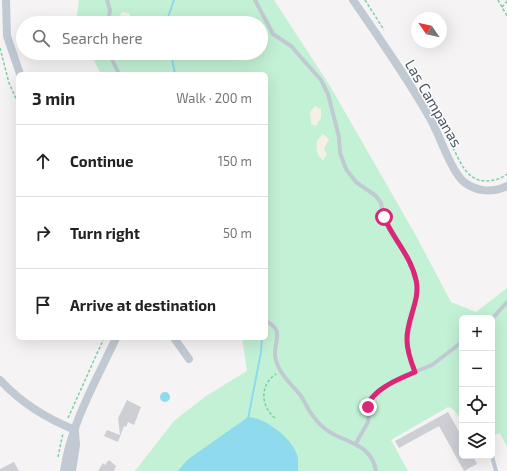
<!DOCTYPE html>
<meta charset="utf-8">
<style>
:root{--surface:#fff;--page:#f2f2f2;--text:#222;--muted:#767676;--line:#e0e0e0}
body{margin:0;font-family:"Exo 2",sans-serif;background:var(--page);color:var(--text)}
.controls{position:absolute;right:12px;bottom:12px;display:grid;overflow:hidden;border-radius:6px;box-shadow:0 4px 16px #0002}
.controls button{width:36px;height:36px;display:grid;place-items:center;padding:0;border:0;border-bottom:1px solid var(--line);background:var(--surface);color:var(--text);font:20px sans-serif}
.compass{position:absolute;left:411px;top:12px;width:36px;height:36px;border-radius:50%;background:var(--surface);box-shadow:0 4px 16px #0002;rotate:304deg}
.stop{position:absolute;width:12px;height:12px;margin:-9px;border:3px solid #db2777;border-radius:50%;background:#fff}
.stop.end{background:#db2777;border-color:#fff;box-shadow:0 1px 4px #0008}
.list{margin:0;padding:0;list-style:none}
h2{display:flex;justify-content:space-between;align-items:center;height:52px;margin:0;padding:0 16px;font-size:17px}
h2 small{font-size:13px;font-weight:400;color:var(--muted)}
.list li{display:grid;grid-template-columns:26px 1fr auto;gap:12px;align-items:center;box-sizing:border-box;height:72px;padding:0 16px;border-top:1px solid var(--line)}
.list b{display:block;font-size:15px;white-space:nowrap}
.list em{font-size:13px;font-style:normal;color:var(--muted)}
.icon{flex:none;width:22px;height:22px;fill:none;stroke:currentColor;stroke-width:2;stroke-linecap:round;stroke-linejoin:round}
.map{position:relative;flex:none;width:507px;height:471px;overflow:hidden}
.search{position:absolute;background:var(--surface);box-shadow:0 4px 16px #0002;left:16px;top:16px;width:252px;height:44px;display:flex;align-items:center;gap:10px;box-sizing:border-box;padding:0 14px;border-radius:22px;color:var(--muted);font-size:15px}
.panel{position:absolute;background:var(--surface);box-shadow:0 4px 16px #0002;left:16px;top:72px;width:252px;height:268px;border-radius:6px}
.map>svg:first-child{display:block}
.green{fill:#c3f1d5}
.sand{fill:#f5f0e5}
.water{fill:#90daee}
.lines{fill:none;stroke-linecap:round;stroke-linejoin:round}
.stream{stroke:#90daee;stroke-width:2}
.building{fill:#cdcfd5}
.path{stroke:#7ad0a6;stroke-width:1.5;stroke-dasharray:3 2;stroke-linecap:butt}
.service{stroke:#c1cad2;stroke-width:4}
.minor{stroke:#c1cad2;stroke-width:8}
.route{stroke:#db2777;stroke-width:5}
.labels{text-anchor:middle;dominant-baseline:central;stroke-width:3;stroke-linejoin:round;paint-order:stroke}
.street-label{font-size:15px;fill:#4a5661;stroke:#fff}
</style>
<div class="map">
<svg width="507" height="471" viewBox="0 0 507 471">
<rect width="100%" height="100%" fill="#f5f3f3"/>
<!-- green -->
<path class="green" d="M79,0h195l56,86 85,148 36,68 25,10 31,-24v159l-7,-14 -8,3v-118h-30v103l-9,-12 -5,-2 -57,33 17,31h-273l39,-50 32,-25 41,-25 -5,-33h24v-264h-165l-11,-21h171v-30h-185z"/>
<!-- sand -->
<path class="sand" d="M124,12l5,1 3,6 -2,4h-11l2,-10z
M315,106l6,3v9l-5,8 -5,-2 -1,-12z
M323,134l6,5 -5,10 3,6 -4,5c-7,-5 -7,-12 -6,-20z"/>
<!-- water -->
<path class="water" d="M160 397a5 5 0 1 1 10 0a5 5 0 1 1-10 0Z
M248,417c16,0 42,20 48,35 3,6 2,13 2,19h-120l9,-11z"/>
<g class="lines">
<!-- stream -->
<path class="stream" d="M166,23l8,-23
M171,53l4,21
M248,419l13,-67 1,-14"/>
</g>
<!-- building -->
<path class="building" d="M127,400l14,7 -7,18 -6,-3 -2,5 -2,-1 -6,16 -14,-6 3,-6 13,5 -2,-17z
M448,412l14,25v19h11l4,8 -13,7 -25,-45 -40,22 -4,-7z
M109,460l7,6 -2,5h-16l5,-8 2,2z
M14,462l5,9h-19v-2z"/>
<g class="lines">
<!-- path -->
<path class="path" d="M365,0l19,30
M498,0l9,16
M502,7l5,-6
M0,48l9,35 9,20
M453,148c8,15 14,33 33,33 7,0 15,-2 21,-7
M68,418l36,-80
M275,418c-14,-11 -16,-33 1,-44
M58,457l5,-24"/>
<!-- service -->
<path class="service" d="M107,0l3,10 -2,13
M255,0l18,34 18,12 30,34 7,14 11,43 1,16 6,16 10,13 20,14 5,7 3,14 5,12 22,35 6,17 -1,18 -9,41 2,14 6,19
M109,53l10,21
M492,319l15,-17
M266,321c19,10 8,19 9,34 2,18 16,28 26,41 4,6 7,13 11,19 6,8 14,16 23,20 18,9 37,12 41,36
M356,443l12,-21 2,-24 23,-17 39,-16 30,-23
M492,456l4,15"/>
<!-- minor -->
<path class="minor" d="M6,0l1,36 13,38
M353,0c27,39 55,79 78,120 9,16 20,51 33,62 13,10 29,11 43,4
M174,338l15,21
M0,380c21,23 45,38 75,50
M64,471c7,-48 32,-90 52,-133
M72,471l4,-26 -1,-13"/>
</g>
<g class="lines">
<!-- route -->
<path class="route" d="M368,407c2,-17 33,-29 47,-35 -4,-10 -8,-21 -8,-32 -1,-20 14,-40 9,-60 -5,-24 -23,-41 -32,-63"/>
</g>
<g class="labels">
<!-- street labels -->
<g class="street-label">
<text transform="translate(434 103) rotate(60)">Las Campanas</text>
</g>
</g>
</svg>
<div class="controls">
<button>+</button>
<button>−</button>
<button><svg class="icon" aria-label="locate" viewBox="0 0 24 24"><circle cx="12" cy="12" r="6"/><path d="M12 2v4M12 18v4M2 12h4M18 12h4"/></svg></button>
<button><svg class="icon" aria-label="layers" viewBox="0 0 24 24"><path d="M12 4l9 5-9 5-9-5zM3 14l9 5 9-5"/></svg></button>
</div>
<svg class="compass" viewBox="-18 -18 36 36"><path d="M0-13l5 13h-10z" fill="#e53935"/><path d="M0 13l5-13h-10z" fill="#767676"/></svg>
<div class="stop" style="left:384px;top:217px"></div>
<div class="stop end" style="left:368px;top:407px"></div>
<div class="search"><svg class="icon" aria-label="search" viewBox="0 0 24 24"><circle cx="10" cy="10" r="6"/><path d="M15 15l6 6"/></svg>Search here</div>
<section class="panel">
<h2>3 min<small>Walk · 200 m</small></h2>
<ul class="list">
<li><svg class="icon" aria-label="ahead" viewBox="0 0 24 24"><path d="M12 20V5M6 11l6-6 6 6"/></svg><div><b>Continue</b></div><em>150 m</em></li>
<li><svg class="icon" aria-label="right" viewBox="0 0 24 24"><path d="M7 20v-9h11M14 6l5 5-5 5"/></svg><div><b>Turn right</b></div><em>50 m</em></li>
<li><svg class="icon" aria-label="arrive" viewBox="0 0 24 24"><path d="M6 21V4h12l-3 4 3 4H6"/></svg><div><b>Arrive at destination</b></div></li>
</ul>
</section>
</div>
